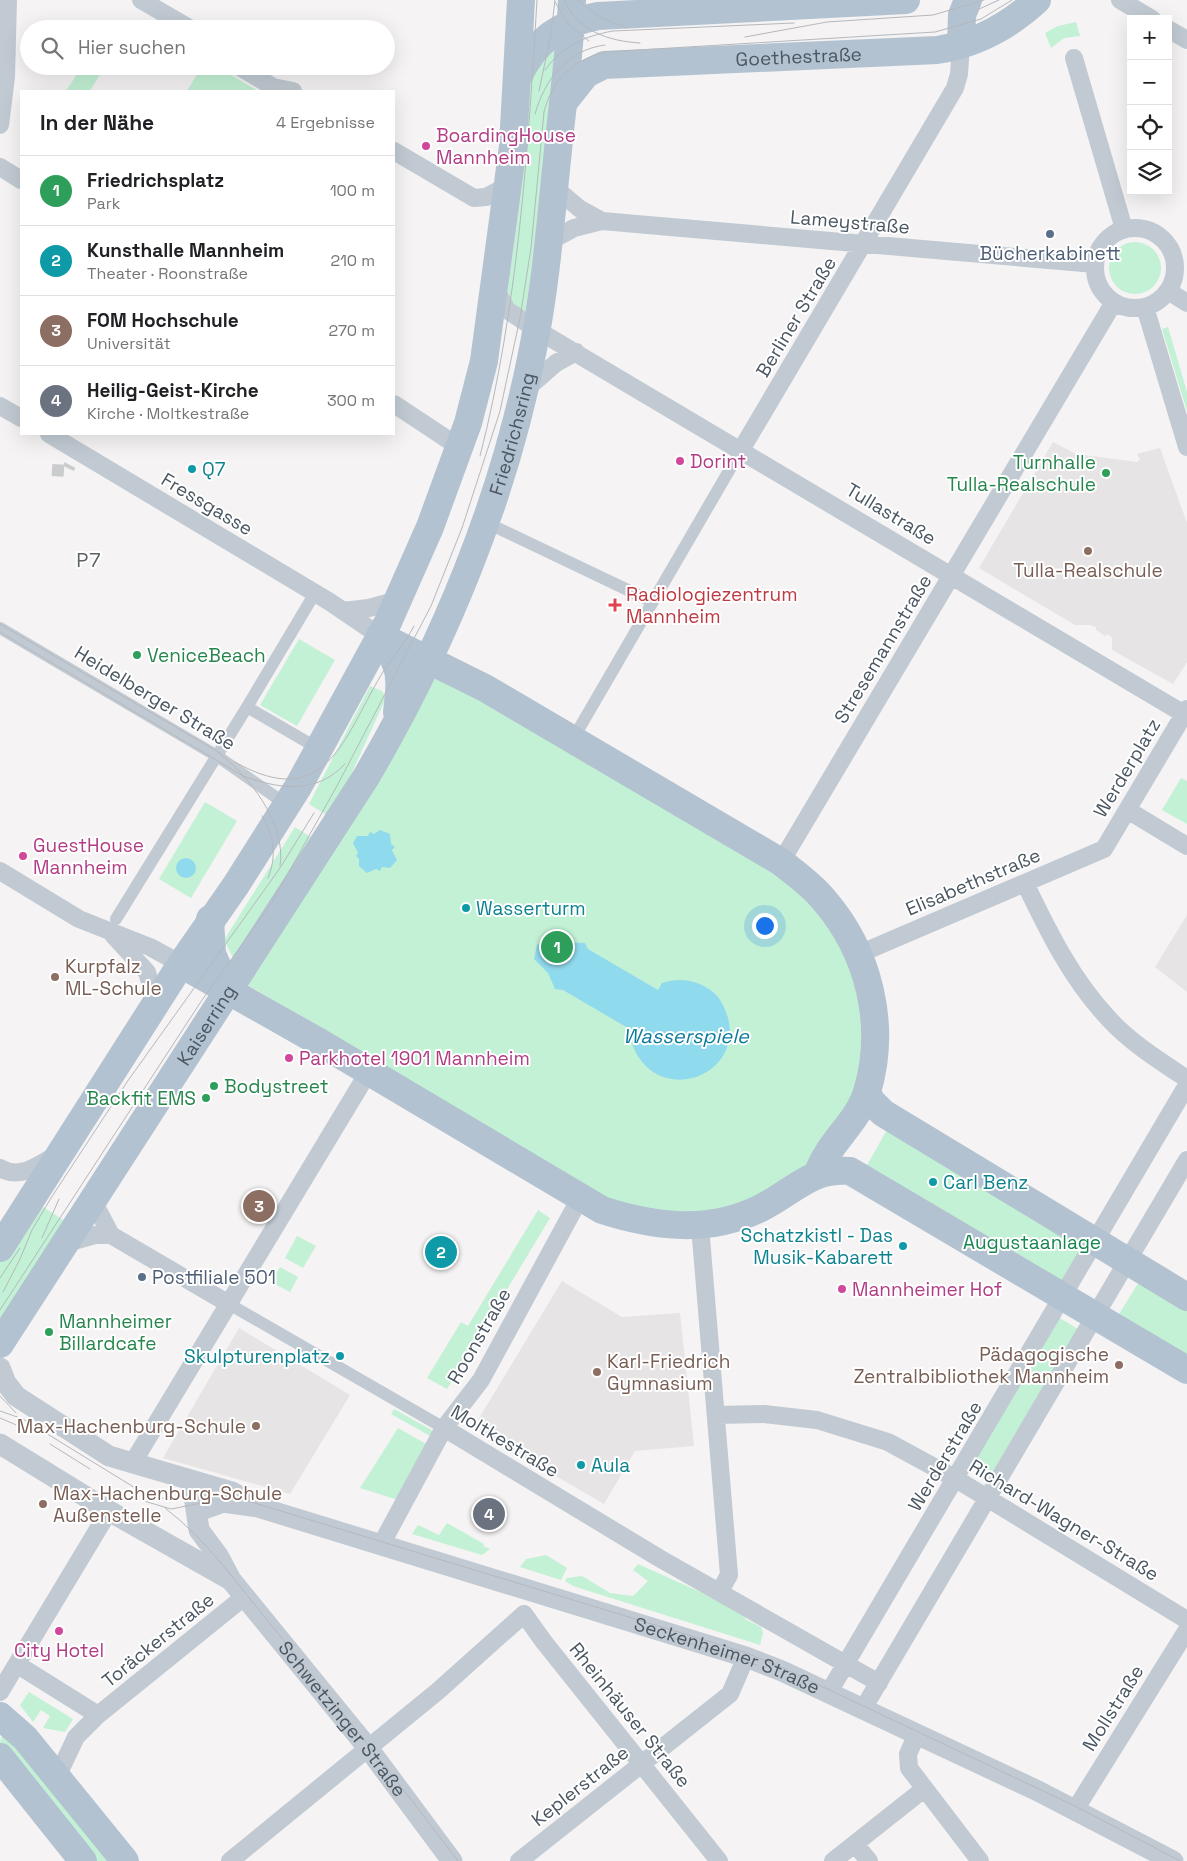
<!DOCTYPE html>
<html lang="de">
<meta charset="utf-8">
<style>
:root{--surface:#fff;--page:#f6f6f6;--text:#202124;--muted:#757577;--line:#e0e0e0;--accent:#0b8043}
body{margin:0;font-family:"Space Grotesk",sans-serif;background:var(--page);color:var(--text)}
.controls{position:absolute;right:15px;top:15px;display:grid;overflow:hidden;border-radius:0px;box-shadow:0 5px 20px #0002}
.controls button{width:45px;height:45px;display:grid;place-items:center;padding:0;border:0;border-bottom:1px solid var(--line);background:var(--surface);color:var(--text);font:25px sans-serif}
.you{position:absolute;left:764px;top:925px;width:18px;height:18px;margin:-12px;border:4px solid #fff;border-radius:50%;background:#1a73e8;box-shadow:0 0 0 8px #1a73e833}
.badge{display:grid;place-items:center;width:32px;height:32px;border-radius:50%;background:var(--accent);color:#fff;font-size:16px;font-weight:700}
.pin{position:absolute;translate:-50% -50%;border:2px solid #fff;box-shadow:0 1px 5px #0006}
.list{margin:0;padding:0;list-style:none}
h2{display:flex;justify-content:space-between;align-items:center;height:65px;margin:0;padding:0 20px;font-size:21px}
h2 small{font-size:16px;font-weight:400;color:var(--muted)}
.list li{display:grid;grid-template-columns:32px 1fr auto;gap:15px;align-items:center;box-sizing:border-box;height:70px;padding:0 20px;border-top:1px solid var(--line)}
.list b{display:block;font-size:19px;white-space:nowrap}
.list p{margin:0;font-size:16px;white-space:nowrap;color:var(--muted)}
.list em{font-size:16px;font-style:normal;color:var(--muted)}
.icon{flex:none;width:28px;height:28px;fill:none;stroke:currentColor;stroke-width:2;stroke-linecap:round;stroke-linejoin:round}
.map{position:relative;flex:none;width:1187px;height:1861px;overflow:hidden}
.search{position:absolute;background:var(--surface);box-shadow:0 5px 20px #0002;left:20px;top:20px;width:375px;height:55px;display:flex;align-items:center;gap:12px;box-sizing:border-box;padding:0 18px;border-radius:28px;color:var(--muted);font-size:19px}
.panel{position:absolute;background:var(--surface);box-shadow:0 5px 20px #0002;left:20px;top:90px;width:375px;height:345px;border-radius:0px}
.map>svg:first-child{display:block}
.education{fill:#e6e4e5}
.green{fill:#c3f1d5}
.water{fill:#90daee}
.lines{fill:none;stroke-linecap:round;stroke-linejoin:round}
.pedestrian-tunnel{stroke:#caccce;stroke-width:12;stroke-dasharray:12 6;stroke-linecap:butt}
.pedestrian{stroke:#c1cad2;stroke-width:12}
.minor{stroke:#c1cad2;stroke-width:18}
.tertiary{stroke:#c1cad2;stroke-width:21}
.primary{stroke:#b3c2d1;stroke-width:28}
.tram{stroke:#b5b8bd;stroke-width:1}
.hotel-dot{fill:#d1479c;stroke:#fff;stroke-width:2}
.service-dot{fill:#5c6f8a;stroke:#fff;stroke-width:2}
.culture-dot{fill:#0f9aa8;stroke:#fff;stroke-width:2}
.leisure-dot{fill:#2e9e5b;stroke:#fff;stroke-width:2}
.education-dot{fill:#8d6e63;stroke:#fff;stroke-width:2}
.health-dot{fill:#e0444e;stroke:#fff;stroke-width:2}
.labels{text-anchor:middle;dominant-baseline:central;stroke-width:4;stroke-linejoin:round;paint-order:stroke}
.street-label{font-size:19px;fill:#4a5661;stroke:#fff}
.hotel-label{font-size:19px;fill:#b23c85;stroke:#fff;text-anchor:start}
.service-label{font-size:19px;fill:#4e5e75;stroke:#fff}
.leisure-label{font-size:19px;fill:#27864d;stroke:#fff;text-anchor:start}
.culture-label{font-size:19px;fill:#0d838f;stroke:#fff;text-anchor:start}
.education-label{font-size:19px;fill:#785e54;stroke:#fff;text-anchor:start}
.health-label{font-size:19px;fill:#be3a42;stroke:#fff;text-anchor:start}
.park-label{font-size:19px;fill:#17864f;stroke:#fff}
.neighbourhood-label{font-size:20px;letter-spacing:1px;fill:#5f6368;stroke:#fff}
.water-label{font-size:20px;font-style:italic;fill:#0c7c9b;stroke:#fff}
</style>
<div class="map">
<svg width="1187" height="1861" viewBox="0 0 1187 1861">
<rect width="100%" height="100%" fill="#f5f3f3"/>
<!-- education -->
<path class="education" d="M1053,442l23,12 61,8 3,-3 -3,-5 23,-6 27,75v139l-14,22 -61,-34v-12l-4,-4 -3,2 -9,-6v-3l-6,-2h-15l-96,-57z
M1187,915v77l-32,-25z
M562,1281l60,36 58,-4 14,133 -59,5 -31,53 -131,-76z
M239,1328l111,67 -60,99 -127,-36z"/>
<!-- green -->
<path class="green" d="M1076,22l4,14 -16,2 -13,10 -6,-15 13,-7z
M563,39l-37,271 -3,1 -16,-13 13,-108 9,-112z
M64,66h41l-15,25h-24l11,-17z
M202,66h14l42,25h-71z
M1109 268a26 26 0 1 1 52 0a26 26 0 1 1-52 0Z
M1168,327l19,65v19l-25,-82z
M299,639l36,21 -38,66 -37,-21z
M434,672l342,197 66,69 25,96 -14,69 -57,77 -89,36 -79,-6 -382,-226z
M370,686l12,5 4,7 -55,120 -22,-14z
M1181,778l6,3v43l-25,-14z
M205,802l32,19 -46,77 -32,-19z
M295,827l22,14 -81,116 -4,-1 -8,-16z
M888,1128l197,118 -26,40 -193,-119z
M37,1203l31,20 -68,105v-68z
M538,1210l12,8 -103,171 -20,-11 34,-56 7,4z
M297,1236l19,10 -13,22 -18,-10z
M280,1267l18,10 -8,15 -19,-10z
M1140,1280l47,28v53l-71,-42z
M1058,1317l20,12 -88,147 -19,-11z
M394,1409l41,23 -3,5 -41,-23z
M398,1428l30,17 -30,55 -38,-12z
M447,1523l37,21 -1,2 7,3 -8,6 -70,-21 6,-9 21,10z
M546,1555l21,13 -6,12 -41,-13 6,-8z
M638,1564l107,48v7l16,8 2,6 -3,12 -187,-59 -8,-5 2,-3 15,-2 28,17 23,3 15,-15 -15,-11z
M29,1692l44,27 -8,13 -22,-4 7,-12 -9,-6 -8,12 -13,-17z
M3,1731l111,130h-17l-97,-119z"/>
<!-- water -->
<path class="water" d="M380,830l10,4 1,10 4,3 -3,3 5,10 -7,8 -8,-1 -2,4 -4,-2 -9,4 -8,-7v-7l-3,-3 2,-3 -5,-10 4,-7h11l2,-4 4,2z
M176 868a10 10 0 1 1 20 0a10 10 0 1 1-20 0Z
M550,936l11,6 24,1 3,6 70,41 4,-7c18,-6 36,-3 51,9 8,7 12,16 15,26 16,61 -77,92 -98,20l3,-7 -70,-41 -8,-1 -7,-16 -14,-14 3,-14z"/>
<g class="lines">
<!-- pedestrian-tunnel -->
<path class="pedestrian-tunnel" d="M52,470l15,1 3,-6"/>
<!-- pedestrian -->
<path class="pedestrian" d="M485,522l168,80
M315,593l-68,114 72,42
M0,628l217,128 70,49
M573,739l168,-289
M116,919l131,-212
M229,1304l215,124"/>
<!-- minor -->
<path class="minor" d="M141,0l50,29
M1120,0l32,19
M1168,29l19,11
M1074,58l50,171
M238,66l35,21 20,4
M0,125l6,-48 2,-77
M394,151l80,47 12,-1 23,-12
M0,167l21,13
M554,187l26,22 22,12
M1095 268a40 40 0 1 1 80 0a40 40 0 1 1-80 0Z
M550,241l24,-13 28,-7 493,43
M495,288l12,22 30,20 647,384
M1168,291l19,12
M1145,307l42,140
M524,391l32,-28 20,-11
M394,404l65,43
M0,406l21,12
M49,434l281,168 50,34
M741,450l214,-362 4,-14 2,-29
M343,611l26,-3 29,-8
M1134,814l53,32
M781,862l333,-560
M0,871l79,48 71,28 31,17
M1025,883c23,48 47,97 84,136 22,24 51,42 78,60
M113,935l34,37 9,31
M859,954l245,-105 83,-140
M0,1168c20,12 39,-3 56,-13
M92,1199l19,36 118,69
M700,1226l29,349 -9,16
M63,1244l32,-9h16
M716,1415l48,-1 53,6 71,22 68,37 231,141
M444,1428l215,130 220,125
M132,1464l237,-393
M381,1545l63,-117 37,-48 99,-182
M524,1614l20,28 175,219
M18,1665l80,50
M0,1692l109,-181
M829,1692l358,-607
M863,1709l324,-549
M917,1734l-9,20 1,14 71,93
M57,1777l19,-40 22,-22 146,-118
M1075,1810l112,-180
M855,1844l14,17
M230,1861l208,-170 86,-77
M519,1861l211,-167 16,-37
M833,1861l91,-72"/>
<!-- tertiary -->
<g class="tertiary">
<path d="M0,1368l6,15 10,13 93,60 123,36 10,6"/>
<path d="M0,1444l109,67 122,69"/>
<path id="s1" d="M192,1482l7,48 20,27 12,23 137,168 84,113"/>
<path id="s2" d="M198,1511l25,-9 35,5 488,150 36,14 256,120 135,70"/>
</g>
<!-- primary -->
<g class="primary">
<path d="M961,45l1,-30 6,-15"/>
<path d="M519,75c17,-35 40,-51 79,-59l308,-16"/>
<path id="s3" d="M563,103l23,-29 18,-9 333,-15c38,-6 72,-24 100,-50"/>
<path d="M380,636l105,52 296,174c15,12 31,23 43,38 45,52 63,125 43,192 -9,30 -39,51 -49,81"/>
<path d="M380,636c21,31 22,39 17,76"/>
<path d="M210,919l2,35 16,36"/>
<path d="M181,964l138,78 283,168c53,17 107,24 159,-2 34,-17 49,-40 89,-37l337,199"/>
<path d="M867,1093l5,9 11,11 304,184"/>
<path d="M0,1248l181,-284 55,-79 62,-98 90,-165 42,-95 38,-104 16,-62 29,-215 8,-146"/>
<path id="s4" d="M0,1344l366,-567c77,-131 138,-278 167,-428 13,-65 18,-132 25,-199 5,-50 12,-99 14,-150"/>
<path d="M0,1716l25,22 100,123"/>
<path d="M0,1757l83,104"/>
</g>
<!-- tram -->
<path class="tram" d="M564,0c14,31 44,41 76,43
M578,0l20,16 28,12
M555,2l14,23 20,16
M977,10l22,-10
M745,37l82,-15 106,-7 51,-15
M545,70c17,-24 40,-34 68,-39l181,-8
M539,91l12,-57 4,-34
M535,114c10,-35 32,-64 70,-69
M480,456c38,-148 48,-304 57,-456
M0,624l220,129
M0,632l243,144c36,13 73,19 102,-12
M215,750c33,24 72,73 65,116
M235,762c90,51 108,-22 145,-85 10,-18 25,-33 34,-51
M262,816c12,19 15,41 6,62
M42,1238l17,-39
M0,1278l20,-30
M3,1292l17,-33 12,-29 19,-32 76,-116 153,-214 34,-55
M0,1310l202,-310 69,-96 67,-120 93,-178 31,-78 38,-117 20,-93 11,-70 13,-136c8,-32 29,-52 61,-60l330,-20 46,-13 31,-19
M0,1396l16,17
M0,1411l23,8 122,75
M0,1418l28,12
M50,1444l40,25
M139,1490c36,20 58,-1 96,7l512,156 36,15 294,139 103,54
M144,1501l27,8 41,-8
M165,1508c42,32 73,77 107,118 63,77 126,155 186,235
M669,1637l88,28"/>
</g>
<!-- markers -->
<g class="hotel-dot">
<circle cx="426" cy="146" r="5"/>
<circle cx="680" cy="461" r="5"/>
<circle cx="23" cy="856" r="5"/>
<circle cx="289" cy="1058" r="5"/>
<circle cx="842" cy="1289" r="5"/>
<circle cx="59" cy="1631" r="5"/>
</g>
<g class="service-dot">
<circle cx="1050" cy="234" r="5"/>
<circle cx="142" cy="1277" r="5"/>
</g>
<g class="culture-dot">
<circle cx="192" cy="469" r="5"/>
<circle cx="466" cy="908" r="5"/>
<circle cx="933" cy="1182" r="5"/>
<circle cx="903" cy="1246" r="5"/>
<circle cx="340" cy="1356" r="5"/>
<circle cx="581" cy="1465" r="5"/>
</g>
<g class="leisure-dot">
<circle cx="1106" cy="473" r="5"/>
<circle cx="137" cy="655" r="5"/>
<circle cx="214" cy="1086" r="5"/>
<circle cx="206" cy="1098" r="5"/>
<circle cx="49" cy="1332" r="5"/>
</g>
<g class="education-dot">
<circle cx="1088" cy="551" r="5"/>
<circle cx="55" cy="977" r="5"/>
<circle cx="1119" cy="1365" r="5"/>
<circle cx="597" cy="1372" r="5"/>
<circle cx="256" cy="1426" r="5"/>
<circle cx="43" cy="1504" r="5"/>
</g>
<path class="health-dot" d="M612.5 597.5h5v5h5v5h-5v5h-5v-5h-5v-5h5z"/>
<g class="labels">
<!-- street labels -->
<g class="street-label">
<text stroke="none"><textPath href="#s3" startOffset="252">Goethestraße</textPath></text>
<text transform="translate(850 222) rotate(5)">Lameystraße</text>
<text transform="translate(796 317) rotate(-59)">Berliner Straße</text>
<text stroke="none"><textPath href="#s4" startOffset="1049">Friedrichsring</textPath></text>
<text transform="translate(207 504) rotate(31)">Fressgasse</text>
<text transform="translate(891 514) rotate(31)">Tullastraße</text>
<text transform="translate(883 649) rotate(-59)">Stresemannstraße</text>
<text transform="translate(155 698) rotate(31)">Heidelberger Straße</text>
<text transform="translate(1127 768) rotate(-59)">Werderplatz</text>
<text transform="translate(973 882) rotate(-23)">Elisabethstraße</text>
<text stroke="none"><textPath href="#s4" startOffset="380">Kaiserring</textPath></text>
<text transform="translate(479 1336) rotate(-60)">Roonstraße</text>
<text transform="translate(505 1441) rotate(31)">Moltkestraße</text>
<text transform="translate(945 1456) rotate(-59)">Werderstraße</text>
<text transform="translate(1064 1520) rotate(31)">Richard-Wagner-Straße</text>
<text transform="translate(158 1640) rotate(-39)">Toräckerstraße</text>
<text stroke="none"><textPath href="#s2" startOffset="554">Seckenheimer Straße</textPath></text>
<text transform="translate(1113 1708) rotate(-58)">Mollstraße</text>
<text transform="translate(630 1715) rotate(51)">Rheinhäuser Straße</text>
<text stroke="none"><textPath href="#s1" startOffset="286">Schwetzinger Straße</textPath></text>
<text transform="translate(580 1786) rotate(-38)">Keplerstraße</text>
</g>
<!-- hotel labels -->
<g class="hotel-label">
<text x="436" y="135">BoardingHouse<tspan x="436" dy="22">Mannheim</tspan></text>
<text x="690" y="461">Dorint</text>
<text x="33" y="845">GuestHouse<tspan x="33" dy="22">Mannheim</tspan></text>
<text x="299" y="1058">Parkhotel 1901 Mannheim</text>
<text x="852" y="1289">Mannheimer Hof</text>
<text x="59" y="1650" text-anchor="middle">City Hotel</text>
</g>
<!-- service labels -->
<g class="service-label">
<text x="1050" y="253">Bücherkabinett</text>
<text x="152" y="1277" text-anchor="start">Postfiliale 501</text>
</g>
<!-- leisure labels -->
<g class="leisure-label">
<text x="1096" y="462" text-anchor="end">Turnhalle<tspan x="1096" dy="22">Tulla-Realschule</tspan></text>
<text x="147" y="655">VeniceBeach</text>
<text x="224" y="1086">Bodystreet</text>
<text x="196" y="1098" text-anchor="end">Backfit EMS</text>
<text x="59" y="1321">Mannheimer<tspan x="59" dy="22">Billardcafe</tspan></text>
</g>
<!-- culture labels -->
<g class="culture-label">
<text x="202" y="469">Q7</text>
<text x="476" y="908">Wasserturm</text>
<text x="943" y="1182">Carl Benz</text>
<text x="893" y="1235" text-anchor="end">Schatzkistl - Das<tspan x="893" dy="22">Musik-Kabarett</tspan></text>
<text x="330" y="1356" text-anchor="end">Skulpturenplatz</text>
<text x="591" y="1465">Aula</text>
</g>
<!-- education labels -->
<g class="education-label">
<text x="1088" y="570" text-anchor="middle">Tulla-Realschule</text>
<text x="65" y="966">Kurpfalz<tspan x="65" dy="22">ML-Schule</tspan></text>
<text x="1109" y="1354" text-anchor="end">Pädagogische<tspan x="1109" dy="22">Zentralbibliothek Mannheim</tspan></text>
<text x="607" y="1361">Karl-Friedrich<tspan x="607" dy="22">Gymnasium</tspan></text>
<text x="246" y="1426" text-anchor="end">Max-Hachenburg-Schule</text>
<text x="53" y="1493">Max-Hachenburg-Schule<tspan x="53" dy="22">Außenstelle</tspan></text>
</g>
<!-- health labels -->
<g class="health-label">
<text x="626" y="594">Radiologiezentrum<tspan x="626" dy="22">Mannheim</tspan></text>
</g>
<!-- park labels -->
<g class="park-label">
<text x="1032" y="1242">Augustaanlage</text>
</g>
<!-- neighbourhood labels -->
<g class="neighbourhood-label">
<text x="89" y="560">P7</text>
</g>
<!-- water labels -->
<g class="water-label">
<text x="686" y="1036">Wasserspiele</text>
</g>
</g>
</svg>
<div class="controls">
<button>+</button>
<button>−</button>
<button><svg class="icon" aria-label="locate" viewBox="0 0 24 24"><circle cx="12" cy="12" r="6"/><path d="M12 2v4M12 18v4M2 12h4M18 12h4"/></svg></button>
<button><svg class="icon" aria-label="layers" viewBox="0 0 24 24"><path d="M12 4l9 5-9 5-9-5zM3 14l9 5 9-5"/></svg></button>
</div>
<div class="you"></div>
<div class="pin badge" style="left:557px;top:947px;background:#2e9e5b">1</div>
<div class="pin badge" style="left:441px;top:1252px;background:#0f9aa8">2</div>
<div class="pin badge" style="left:259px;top:1206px;background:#8d6e63">3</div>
<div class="pin badge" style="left:489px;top:1514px;background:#6b7280">4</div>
<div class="search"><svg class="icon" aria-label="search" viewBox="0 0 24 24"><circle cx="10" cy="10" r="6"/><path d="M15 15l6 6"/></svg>Hier suchen</div>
<section class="panel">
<h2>In der Nähe<small>4 Ergebnisse</small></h2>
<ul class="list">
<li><span class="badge" style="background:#2e9e5b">1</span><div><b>Friedrichsplatz</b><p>Park</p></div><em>100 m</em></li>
<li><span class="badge" style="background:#0f9aa8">2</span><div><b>Kunsthalle Mannheim</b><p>Theater · Roonstraße</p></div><em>210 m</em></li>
<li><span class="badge" style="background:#8d6e63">3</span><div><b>FOM Hochschule</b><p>Universität</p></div><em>270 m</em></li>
<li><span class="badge" style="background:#6b7280">4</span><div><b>Heilig-Geist-Kirche</b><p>Kirche · Moltkestraße</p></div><em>300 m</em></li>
</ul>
</section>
</div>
